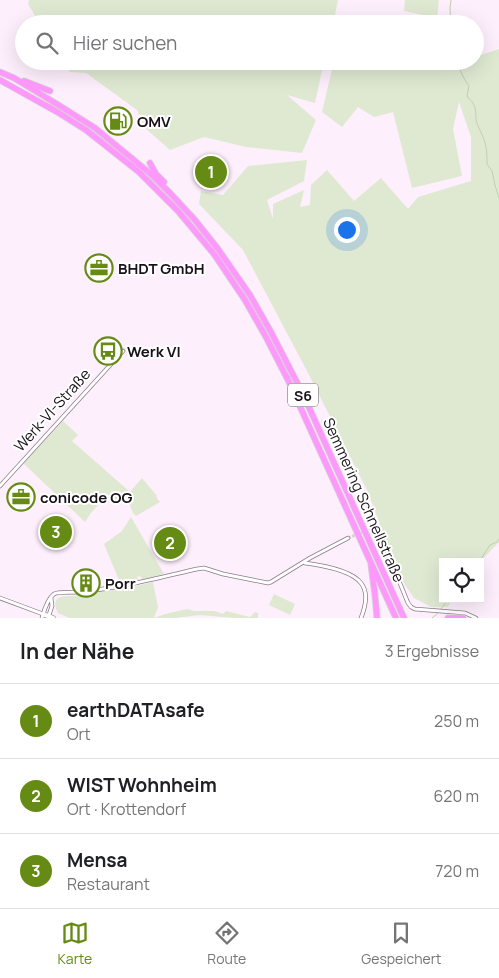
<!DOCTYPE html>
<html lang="de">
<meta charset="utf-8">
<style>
:root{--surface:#fff;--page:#f2f2f2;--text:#202124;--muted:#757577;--line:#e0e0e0;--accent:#658b14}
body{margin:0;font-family:Manrope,sans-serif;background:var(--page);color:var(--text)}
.controls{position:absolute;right:15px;bottom:15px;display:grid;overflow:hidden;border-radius:0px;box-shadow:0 5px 20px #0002}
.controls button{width:45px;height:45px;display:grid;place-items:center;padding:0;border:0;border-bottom:1px solid var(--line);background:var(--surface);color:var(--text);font:25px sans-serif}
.you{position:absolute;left:346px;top:229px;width:18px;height:18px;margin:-12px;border:4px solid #fff;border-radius:50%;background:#1a73e8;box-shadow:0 0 0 8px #1a73e833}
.badge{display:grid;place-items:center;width:32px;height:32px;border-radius:50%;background:var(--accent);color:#fff;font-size:16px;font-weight:700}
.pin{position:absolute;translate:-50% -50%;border:2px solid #fff;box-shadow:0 1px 5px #0006}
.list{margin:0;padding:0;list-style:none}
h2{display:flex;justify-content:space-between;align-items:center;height:65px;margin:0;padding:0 20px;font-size:21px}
h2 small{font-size:16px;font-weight:400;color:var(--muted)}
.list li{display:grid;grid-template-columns:32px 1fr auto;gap:15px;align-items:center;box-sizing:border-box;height:75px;padding:0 20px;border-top:1px solid var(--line)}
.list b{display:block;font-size:19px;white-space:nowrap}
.list p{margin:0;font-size:16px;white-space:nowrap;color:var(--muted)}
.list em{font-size:16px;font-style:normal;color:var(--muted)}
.icon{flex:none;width:28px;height:28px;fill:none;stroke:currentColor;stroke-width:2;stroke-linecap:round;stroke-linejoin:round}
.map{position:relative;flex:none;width:499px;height:618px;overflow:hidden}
.search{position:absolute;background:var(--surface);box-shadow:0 5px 20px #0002;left:15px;right:15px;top:15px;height:55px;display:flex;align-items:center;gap:12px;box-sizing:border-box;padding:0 18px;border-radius:28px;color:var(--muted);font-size:19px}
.sheet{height:290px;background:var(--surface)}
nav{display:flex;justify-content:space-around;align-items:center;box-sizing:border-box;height:70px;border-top:1px solid var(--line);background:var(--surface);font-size:14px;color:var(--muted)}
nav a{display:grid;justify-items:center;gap:2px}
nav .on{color:var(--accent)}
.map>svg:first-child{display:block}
.green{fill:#dfe9d2}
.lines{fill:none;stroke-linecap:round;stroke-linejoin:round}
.stream{stroke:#c1cfae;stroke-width:1}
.minor-tunnel{stroke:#dbceda;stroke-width:3;stroke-dasharray:3 1.5;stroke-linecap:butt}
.minor-casing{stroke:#8b7b8a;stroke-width:4.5}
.secondary-casing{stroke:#8b7b8a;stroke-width:5.5}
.motorway-casing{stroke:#d6d5d6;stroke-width:7}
.minor{stroke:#fff;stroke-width:3}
.secondary{stroke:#fff;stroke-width:4.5}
.motorway{stroke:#fe98fd;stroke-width:5.5}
.labels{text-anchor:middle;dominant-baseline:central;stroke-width:4;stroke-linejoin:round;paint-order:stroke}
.shield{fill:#fff;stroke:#5e5a5e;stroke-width:1}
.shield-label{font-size:14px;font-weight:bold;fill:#191319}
.poi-label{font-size:15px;font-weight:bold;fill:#191319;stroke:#fff;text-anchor:start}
.street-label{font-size:15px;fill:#191319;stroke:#fff}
</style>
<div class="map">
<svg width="499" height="618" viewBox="0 0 499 618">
<rect width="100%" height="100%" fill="#fdeffc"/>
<!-- green -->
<path class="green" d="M29,0h309l-5,24h-293l-12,-20z
M405,0h34l-2,18 -33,-7z
M499,49v493l-19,20h-37v37h9l-4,8h-17l-17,-9 -9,-13 -22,-52 -15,-41 -61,-121 -64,-121 -44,-46 2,-13 22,4 25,-29 59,-6 -3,21 -37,19 6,19v-15l31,-14 -4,17 10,-2 1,-20 16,-15 27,31 27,-23 27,31 10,-12 53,-16v-44l-12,-35 -6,27 9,47 -50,12 -19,-76 -19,5 -16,-10 -16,20 -20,-15 12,-51h127l1,1 13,-1v-4z
M63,61h261l-9,42 -28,-8 29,25 -14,33 -56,-6 -42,-10 -34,13 -25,-22 -8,-18 -51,-37 -16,-1z
M63,421l15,14 -6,6 58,51 12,-14 15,18 -1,1 4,5 -24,14 -3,-3 -5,-12 1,-7 -5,6h-9l-7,-6 -17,19 -6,9 -62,-59z
M131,517l33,57 -21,6 -3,-4 -3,1 1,3 -17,5 -17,-41 18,-13z
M153,582l5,25 -4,11 11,-4 22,-5 7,2h21l8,3 3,-3 24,6 5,-5 3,1v5h-24l-34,-3 -25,3h-106l-11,-5c-9,-18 5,-17 18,-17l2,-1v-2l29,-4 2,2 4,-1 1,-1h10z
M274,594l21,10 -5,11 -21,-10z"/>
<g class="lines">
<!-- stream -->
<path class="stream" d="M451,24l-1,-16 1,-8
M458,61c2,10 5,17 11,25l-2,9 1,3c12,9 5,18 10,28 8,16 9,21 9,38l5,7 3,14 4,13
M479,562l11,-17 7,-3 2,-3
M432,618l5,-4 12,-15"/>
<!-- minor-tunnel -->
<path class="minor-tunnel" d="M348,538l24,-10"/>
<!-- minor casing -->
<g class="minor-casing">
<path id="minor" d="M0,486l123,-135
M372,528l5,-1 31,76 3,4 4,2 50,4 11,5
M305,563c15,2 46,7 56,20 8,10 4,25 0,35
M0,598l43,16
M42,618c2,-7 5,-19 12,-24 5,-3 20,-1 26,-2 40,-4 78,-14 117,-23l7,-1 19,6 45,9 3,-1 39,-24 38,-20
M48,618l4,-12 -1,-8"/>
</g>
<!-- secondary casing -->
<g class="secondary-casing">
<path id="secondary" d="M43,614l10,4"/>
</g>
<!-- motorway casing -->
<g class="motorway-casing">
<path id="motorway" d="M0,72l14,6 46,28 35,22 57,47 18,18 25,27 23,29 32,46 21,37 32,62 101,224
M0,80l59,33 27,17 53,42 39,39 36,43 31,46 21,37 22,43 108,238
M24,81l26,10
M150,163l6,11 8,8
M371,565l4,30 2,23
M448,618h15"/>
</g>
<!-- minor -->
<use href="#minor" class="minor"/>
<!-- secondary -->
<use href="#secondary" class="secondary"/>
<!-- motorway -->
<use href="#motorway" class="motorway"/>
</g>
<!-- icons -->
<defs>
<g id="fuel-ring" transform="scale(1.4375)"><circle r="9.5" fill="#fff" stroke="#658b14" stroke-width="1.5"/><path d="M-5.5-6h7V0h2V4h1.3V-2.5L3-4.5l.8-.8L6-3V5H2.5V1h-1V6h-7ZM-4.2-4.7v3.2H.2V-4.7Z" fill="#658b14"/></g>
<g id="office-ring" transform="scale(1.4375)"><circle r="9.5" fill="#fff" stroke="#658b14" stroke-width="1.5"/><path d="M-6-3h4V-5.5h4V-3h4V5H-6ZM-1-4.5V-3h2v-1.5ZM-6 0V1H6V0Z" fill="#658b14"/></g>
<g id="bus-ring" transform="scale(1.4375)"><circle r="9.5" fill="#fff" stroke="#658b14" stroke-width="1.5"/><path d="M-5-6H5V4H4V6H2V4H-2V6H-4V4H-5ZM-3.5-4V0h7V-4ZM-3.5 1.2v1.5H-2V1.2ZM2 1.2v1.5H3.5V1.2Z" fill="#658b14"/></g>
<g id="building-ring" transform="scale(1.4375)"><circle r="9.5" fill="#fff" stroke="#658b14" stroke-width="1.5"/><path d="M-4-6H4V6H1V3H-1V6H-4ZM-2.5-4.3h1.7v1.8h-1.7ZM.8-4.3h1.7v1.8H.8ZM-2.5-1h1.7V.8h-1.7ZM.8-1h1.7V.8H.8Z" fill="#658b14"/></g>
</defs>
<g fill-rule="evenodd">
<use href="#fuel-ring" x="118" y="121"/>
<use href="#office-ring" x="99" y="268"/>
<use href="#bus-ring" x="108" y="351"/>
<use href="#office-ring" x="21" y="497"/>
<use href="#building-ring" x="86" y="583"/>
</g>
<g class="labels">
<!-- shield labels -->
<rect class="shield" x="288" y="383.5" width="30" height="23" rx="4"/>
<g class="shield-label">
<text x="303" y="395">S6</text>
</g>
<!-- poi labels -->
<g class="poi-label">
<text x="137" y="121">OMV</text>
<text x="118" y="268">BHDT GmbH</text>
<text x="127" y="351">Werk VI</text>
<text x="40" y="497">conicode OG</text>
<text x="105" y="583">Porr</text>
</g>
<!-- street labels -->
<g class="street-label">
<text transform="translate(52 410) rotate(-48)">Werk-VI-Straße</text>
<text transform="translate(364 500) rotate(66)">Semmering Schnellstraße</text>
</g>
</g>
</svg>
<div class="controls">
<button><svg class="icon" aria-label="locate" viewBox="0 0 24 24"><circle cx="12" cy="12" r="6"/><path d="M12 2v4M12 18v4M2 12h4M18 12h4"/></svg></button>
</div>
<div class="you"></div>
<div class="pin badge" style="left:211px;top:172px">1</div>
<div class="pin badge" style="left:170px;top:543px">2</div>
<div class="pin badge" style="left:56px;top:532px">3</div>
<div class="search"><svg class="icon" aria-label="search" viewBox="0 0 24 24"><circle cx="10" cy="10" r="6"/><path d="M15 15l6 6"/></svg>Hier suchen</div>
</div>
<section class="sheet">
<h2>In der Nähe<small>3 Ergebnisse</small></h2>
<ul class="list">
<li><span class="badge">1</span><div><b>earthDATAsafe</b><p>Ort</p></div><em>250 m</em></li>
<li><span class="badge">2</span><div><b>WIST Wohnheim</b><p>Ort · Krottendorf</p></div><em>620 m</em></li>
<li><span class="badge">3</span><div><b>Mensa</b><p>Restaurant</p></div><em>720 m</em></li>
</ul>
</section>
<nav>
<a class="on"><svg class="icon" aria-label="map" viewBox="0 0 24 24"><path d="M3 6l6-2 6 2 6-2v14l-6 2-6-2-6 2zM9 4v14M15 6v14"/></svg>Karte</a>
<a><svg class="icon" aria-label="directions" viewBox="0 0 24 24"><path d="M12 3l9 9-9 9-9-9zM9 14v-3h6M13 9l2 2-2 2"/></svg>Route</a>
<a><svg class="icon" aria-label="saved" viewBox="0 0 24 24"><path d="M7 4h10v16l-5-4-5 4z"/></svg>Gespeichert</a>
</nav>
